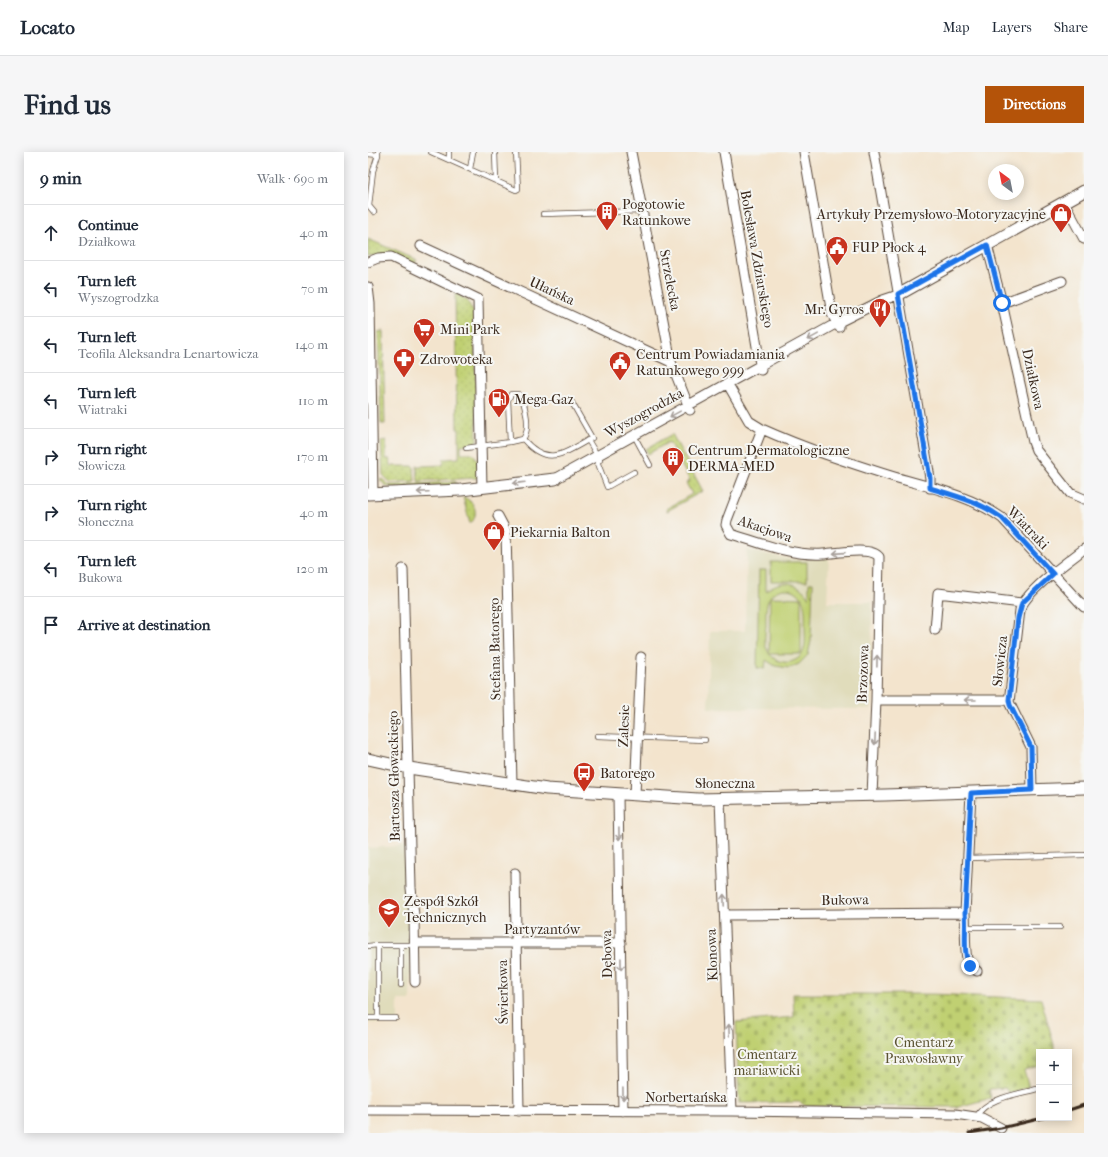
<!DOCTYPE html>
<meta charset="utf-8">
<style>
:root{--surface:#fff;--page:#f6f6f7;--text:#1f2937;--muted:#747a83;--line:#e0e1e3;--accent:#b45309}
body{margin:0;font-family:"IM FELL French Canon",serif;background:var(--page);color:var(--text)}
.controls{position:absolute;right:12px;bottom:12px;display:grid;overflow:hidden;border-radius:0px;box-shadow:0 2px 10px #0003}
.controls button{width:36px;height:36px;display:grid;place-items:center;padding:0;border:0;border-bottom:1px solid var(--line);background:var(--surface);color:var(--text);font:20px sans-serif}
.compass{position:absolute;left:620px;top:12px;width:36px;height:36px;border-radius:50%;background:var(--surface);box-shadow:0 2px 10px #0003;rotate:328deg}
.stop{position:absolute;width:12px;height:12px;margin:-9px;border:3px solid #1a73e8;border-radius:50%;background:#fff}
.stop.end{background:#1a73e8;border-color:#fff;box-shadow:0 1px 4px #0008}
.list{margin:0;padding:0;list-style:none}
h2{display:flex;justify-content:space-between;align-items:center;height:52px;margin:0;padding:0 16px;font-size:17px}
h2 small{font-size:13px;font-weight:400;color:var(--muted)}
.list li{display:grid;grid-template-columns:26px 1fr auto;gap:12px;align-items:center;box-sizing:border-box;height:56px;padding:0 16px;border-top:1px solid var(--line)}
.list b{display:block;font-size:15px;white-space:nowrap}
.list p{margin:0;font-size:13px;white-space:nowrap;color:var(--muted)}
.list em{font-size:13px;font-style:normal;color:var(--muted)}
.icon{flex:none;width:22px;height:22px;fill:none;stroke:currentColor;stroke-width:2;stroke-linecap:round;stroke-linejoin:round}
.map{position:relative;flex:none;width:716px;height:981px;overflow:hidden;border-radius:0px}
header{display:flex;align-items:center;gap:24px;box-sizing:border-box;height:56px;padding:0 20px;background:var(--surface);border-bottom:1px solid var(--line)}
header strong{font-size:19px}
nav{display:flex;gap:22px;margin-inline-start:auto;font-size:14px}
.intro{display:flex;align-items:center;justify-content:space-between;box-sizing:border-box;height:96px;padding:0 24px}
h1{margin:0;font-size:28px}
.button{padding:10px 18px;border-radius:0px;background:var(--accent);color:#fff;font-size:14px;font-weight:700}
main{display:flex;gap:24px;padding:0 24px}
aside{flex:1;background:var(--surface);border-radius:0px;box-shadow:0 2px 10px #0003}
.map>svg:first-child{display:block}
.built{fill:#e0dcbb}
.grass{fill:url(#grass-dots);stroke:#7e7d48}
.cemetery{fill:url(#cemetery-stones);stroke:#7e7d48}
.garden{fill:#c0d072;stroke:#7e7d48;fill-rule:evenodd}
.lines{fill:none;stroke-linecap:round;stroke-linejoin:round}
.service-casing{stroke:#574638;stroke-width:6}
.minor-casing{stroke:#574638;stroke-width:11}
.tertiary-casing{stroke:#574638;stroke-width:13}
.service{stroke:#fff;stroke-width:4.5}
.minor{stroke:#fff;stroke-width:9}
.tertiary{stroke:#fff;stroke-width:11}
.rail{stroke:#3b2a1e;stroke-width:3}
.oneway{stroke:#a79f9a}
.route{stroke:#1a73e8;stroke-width:5}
.labels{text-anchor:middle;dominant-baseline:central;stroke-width:4;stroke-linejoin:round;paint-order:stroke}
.poi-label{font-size:14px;fill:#3b2a1e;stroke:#f6f6f2;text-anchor:start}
.street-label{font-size:14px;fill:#3b2a1e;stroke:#f6f6f2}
.park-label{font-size:14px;fill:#5c5433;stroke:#f6f6f2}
</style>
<header>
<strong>Locato</strong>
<nav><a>Map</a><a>Layers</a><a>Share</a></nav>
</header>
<div class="intro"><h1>Find us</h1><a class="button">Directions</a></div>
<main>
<aside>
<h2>9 min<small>Walk · 690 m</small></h2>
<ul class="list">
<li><svg class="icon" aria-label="ahead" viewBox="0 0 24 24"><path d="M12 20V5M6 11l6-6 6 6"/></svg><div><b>Continue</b><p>Działkowa</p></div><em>40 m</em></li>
<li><svg class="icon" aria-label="left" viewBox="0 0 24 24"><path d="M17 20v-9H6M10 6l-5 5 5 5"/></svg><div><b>Turn left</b><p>Wyszogrodzka</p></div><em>70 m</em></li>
<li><svg class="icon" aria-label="left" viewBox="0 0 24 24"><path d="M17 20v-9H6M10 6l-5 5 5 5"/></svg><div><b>Turn left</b><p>Teofila Aleksandra Lenartowicza</p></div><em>140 m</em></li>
<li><svg class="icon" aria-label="left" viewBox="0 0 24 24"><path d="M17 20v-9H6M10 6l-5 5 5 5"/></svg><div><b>Turn left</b><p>Wiatraki</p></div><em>110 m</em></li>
<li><svg class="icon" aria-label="right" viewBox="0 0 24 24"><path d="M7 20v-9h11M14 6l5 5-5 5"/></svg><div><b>Turn right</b><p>Słowicza</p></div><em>170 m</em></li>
<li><svg class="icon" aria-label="right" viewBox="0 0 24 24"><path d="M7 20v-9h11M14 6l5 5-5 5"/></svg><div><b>Turn right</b><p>Słoneczna</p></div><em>40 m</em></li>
<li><svg class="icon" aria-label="left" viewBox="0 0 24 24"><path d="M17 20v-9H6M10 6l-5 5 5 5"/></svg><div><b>Turn left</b><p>Bukowa</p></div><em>120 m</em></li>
<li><svg class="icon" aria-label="arrive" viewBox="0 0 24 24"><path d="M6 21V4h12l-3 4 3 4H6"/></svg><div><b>Arrive at destination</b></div></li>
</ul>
</aside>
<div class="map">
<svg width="716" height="981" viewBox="0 0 716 981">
<defs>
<pattern id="grass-dots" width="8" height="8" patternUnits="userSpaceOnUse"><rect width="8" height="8" fill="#c0d072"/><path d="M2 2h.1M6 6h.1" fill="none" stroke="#a6b362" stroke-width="1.8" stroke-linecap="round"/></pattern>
<pattern id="cemetery-stones" width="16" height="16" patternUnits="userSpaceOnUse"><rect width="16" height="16" fill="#c0d072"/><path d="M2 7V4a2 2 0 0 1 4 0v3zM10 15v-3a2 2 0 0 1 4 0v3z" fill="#a6b362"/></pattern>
</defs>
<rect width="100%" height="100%" fill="#f6f6f2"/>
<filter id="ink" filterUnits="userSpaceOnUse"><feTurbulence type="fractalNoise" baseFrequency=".025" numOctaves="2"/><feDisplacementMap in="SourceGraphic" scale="8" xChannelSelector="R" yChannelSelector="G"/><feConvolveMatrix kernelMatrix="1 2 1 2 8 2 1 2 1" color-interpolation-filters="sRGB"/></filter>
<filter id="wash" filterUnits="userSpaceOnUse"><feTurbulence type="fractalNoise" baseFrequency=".012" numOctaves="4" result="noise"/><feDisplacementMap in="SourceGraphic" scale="16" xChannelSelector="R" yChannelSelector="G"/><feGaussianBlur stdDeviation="0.9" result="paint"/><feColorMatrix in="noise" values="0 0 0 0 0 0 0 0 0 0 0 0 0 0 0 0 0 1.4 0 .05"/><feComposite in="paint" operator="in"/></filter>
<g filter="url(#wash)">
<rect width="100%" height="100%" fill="#f3e4cd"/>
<!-- built -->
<path class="built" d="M379,398l43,9 39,-1 -2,44h45l-1,107 -163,-1 2,-77h35z
M37,694l1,60 5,12 -1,82h-12v22l-30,1v-175z"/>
<!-- grass -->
<path class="grass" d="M0,87l49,21 -3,4 -46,-8z
M87,141l12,7 7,13 3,128 -4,3 -12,1v8h11c7,5 8,17 5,25l-59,3 -1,-15 26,-1 1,-6 15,-1v-29h-2z
M15,179l2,93h-4l-3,-92z
M304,282l31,57 -36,20 -1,-2 26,-15 -6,-11 4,-2 -21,-39 -21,12 -2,-5z
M18,288v19h4v7h24l1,15 -25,1 -7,-7 -2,-33z
M14,327l7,6 67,-3v3l-62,3 -8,-2 -6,-6z
M95,345c12,4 17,18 7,27z"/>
<!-- cemetery -->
<path class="cemetery" d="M425,842h140l108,5 13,46v7h-15v14l-15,4 5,17 -20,6 -4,-5 -16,1 2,9 -33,9 -152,-1 -7,-4 -60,1 -3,-81 58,-5z"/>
<!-- garden -->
<path class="garden" d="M403,410h36v19h-36z
M391,418h7v21c15,-13 33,-10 43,7v-15h4l-2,58 -3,14 -9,9 -10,4 -14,-2 -9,-6 -1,8h-8zM415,437c25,-1 22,23 22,41 0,8 1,17 -3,24 -10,14 -31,9 -36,-7 -2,-6 -1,-14 0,-21 0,-16 -2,-33 17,-37z
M402,445l31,1v56h-32z"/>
</g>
<g filter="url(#ink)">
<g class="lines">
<!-- service casing -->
<g class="service-casing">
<path id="service" d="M63,0l85,38 2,-1 -2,-37
M127,0l1,29
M0,2l10,1v-3
M81,7v-7
M102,17l3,-17
M6,60l-5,-6 4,-35 5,-16
M175,62l100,-3
M203,249l21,37 -4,2 12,20
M155,287c23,27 39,16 65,1
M268,287l14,26
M98,296l44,-6 -2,-42 3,-6h8l3,4c4,12 9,30 1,41l-13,3
M229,309l10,26 27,-15
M229,584l108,4
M600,706l116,-3
M599,775h93
M33,793h14
M0,794l10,-1
M0,866h28
M10,866v-73h23v40
M609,964c9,-18 42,-22 60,-27"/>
</g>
<!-- minor casing -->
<g class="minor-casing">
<path id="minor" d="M263,0l40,210 19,48
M356,0l37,218
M436,0l28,162 7,13
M506,0l56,326v10
M696,50l20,37
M619,93l15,58 31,139 3,8 34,43 14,6
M53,94l250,116
M0,110l10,-4 13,-1 87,42 4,189
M0,135l2,17 3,190
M634,151l60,-22
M362,236l19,33 13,8c42,19 85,33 129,47 37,11 79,19 111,42l82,89
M394,277l-35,91 -1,5 5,9c30,9 60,22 92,20 13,-1 49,-8 56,3l-3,143 -4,96
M187,327l282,-156 46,-23 15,-5
M130,364l8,15 6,253
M35,417l8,319 3,27 1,67
M567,478l3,-37 84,10
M508,548h133
M664,638l-1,-43 -22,-45 11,-92c5,-18 47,-48 64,-61
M603,641l-6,120c1,12 -1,40 3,49 2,4 5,6 9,9
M250,643l5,316
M267,643l6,-138
M352,647l12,312
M147,721l4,238
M357,763l240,-2
M47,791h206
M0,958l364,1 223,3 27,4 19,10"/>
</g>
<!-- tertiary casing -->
<g class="tertiary-casing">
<path id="tertiary" d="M530,143l186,-104
M0,342l93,-4 94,-11
M0,607l41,9 138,21 151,10 187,-4 199,-7"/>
</g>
<!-- service -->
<use href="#service" class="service"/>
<!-- minor -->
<use href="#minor" class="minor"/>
<!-- tertiary -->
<use href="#tertiary" class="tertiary"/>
<!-- rail -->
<path class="rail" d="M701,958l15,-5
M601,981l32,-5 42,-10"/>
</g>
<!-- one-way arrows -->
<defs><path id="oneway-shaft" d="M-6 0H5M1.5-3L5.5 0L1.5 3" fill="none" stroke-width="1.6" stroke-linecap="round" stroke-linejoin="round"/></defs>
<g class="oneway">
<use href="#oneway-shaft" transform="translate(445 185) rotate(151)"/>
<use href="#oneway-shaft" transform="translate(307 262) rotate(151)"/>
<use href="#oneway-shaft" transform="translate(151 331) rotate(173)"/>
<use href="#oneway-shaft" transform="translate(55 340) rotate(178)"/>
<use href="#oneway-shaft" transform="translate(471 401) rotate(176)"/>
<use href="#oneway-shaft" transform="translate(509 509) rotate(-89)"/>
<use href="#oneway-shaft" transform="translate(602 548) rotate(-180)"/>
<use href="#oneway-shaft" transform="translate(507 587) rotate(92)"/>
<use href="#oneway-shaft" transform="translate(251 682) rotate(89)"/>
<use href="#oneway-shaft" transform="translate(356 748) rotate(-92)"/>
<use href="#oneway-shaft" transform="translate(253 812) rotate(89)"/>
<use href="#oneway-shaft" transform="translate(361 878) rotate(-92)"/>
<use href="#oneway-shaft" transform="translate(255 942) rotate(89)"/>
</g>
</g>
<g class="lines" filter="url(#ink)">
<!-- route -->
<path class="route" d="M602,814c-8,-12 -3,-38 -5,-53l6,-120 61,-3 -1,-43 -21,-42 -1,-5 9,-82 4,-15 31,-29 -51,-56c-22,-16 -46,-22 -72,-30v-10l-32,-184 89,-49 15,58"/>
</g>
<!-- icons -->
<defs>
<g id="building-pin" transform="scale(1.15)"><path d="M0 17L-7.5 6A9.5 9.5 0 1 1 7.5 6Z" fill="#c8321e" stroke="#f6f6f2"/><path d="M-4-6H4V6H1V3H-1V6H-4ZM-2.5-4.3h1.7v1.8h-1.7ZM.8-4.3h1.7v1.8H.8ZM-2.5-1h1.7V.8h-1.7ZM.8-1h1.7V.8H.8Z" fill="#fff"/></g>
<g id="shop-pin" transform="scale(1.15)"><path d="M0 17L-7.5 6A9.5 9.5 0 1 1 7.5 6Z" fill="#c8321e" stroke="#f6f6f2"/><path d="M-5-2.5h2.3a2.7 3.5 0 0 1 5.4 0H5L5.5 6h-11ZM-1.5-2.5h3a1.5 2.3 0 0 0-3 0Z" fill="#fff"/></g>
<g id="civic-pin" transform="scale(1.15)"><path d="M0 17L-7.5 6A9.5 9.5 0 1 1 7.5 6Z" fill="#c8321e" stroke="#f6f6f2"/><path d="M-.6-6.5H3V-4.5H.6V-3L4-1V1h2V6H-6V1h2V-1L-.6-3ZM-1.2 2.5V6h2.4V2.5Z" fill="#fff"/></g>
<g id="restaurant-pin" transform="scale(1.15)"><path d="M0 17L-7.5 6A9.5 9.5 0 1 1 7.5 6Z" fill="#c8321e" stroke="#f6f6f2"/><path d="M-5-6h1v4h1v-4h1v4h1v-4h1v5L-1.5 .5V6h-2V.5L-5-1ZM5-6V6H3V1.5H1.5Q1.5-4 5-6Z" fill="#fff"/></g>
<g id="supermarket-pin" transform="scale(1.15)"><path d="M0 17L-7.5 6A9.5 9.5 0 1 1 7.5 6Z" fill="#c8321e" stroke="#f6f6f2"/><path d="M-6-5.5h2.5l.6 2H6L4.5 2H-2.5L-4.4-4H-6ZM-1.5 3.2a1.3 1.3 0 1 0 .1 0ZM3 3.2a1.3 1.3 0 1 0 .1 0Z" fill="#fff"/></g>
<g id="pharmacy-pin" transform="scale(1.15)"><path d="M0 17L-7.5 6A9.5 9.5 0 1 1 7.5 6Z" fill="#c8321e" stroke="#f6f6f2"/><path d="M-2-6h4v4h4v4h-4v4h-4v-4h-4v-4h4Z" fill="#fff"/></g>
<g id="fuel-pin" transform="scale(1.15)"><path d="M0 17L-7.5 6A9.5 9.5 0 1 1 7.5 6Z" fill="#c8321e" stroke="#f6f6f2"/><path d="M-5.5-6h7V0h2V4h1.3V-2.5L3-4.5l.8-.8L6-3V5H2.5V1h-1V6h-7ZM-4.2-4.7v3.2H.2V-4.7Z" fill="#fff"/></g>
<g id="bus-pin" transform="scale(1.15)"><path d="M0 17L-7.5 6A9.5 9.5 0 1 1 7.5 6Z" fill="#c8321e" stroke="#f6f6f2"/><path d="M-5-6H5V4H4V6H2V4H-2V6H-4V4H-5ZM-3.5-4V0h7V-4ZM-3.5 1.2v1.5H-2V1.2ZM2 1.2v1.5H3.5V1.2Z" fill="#fff"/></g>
<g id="school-pin" transform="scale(1.15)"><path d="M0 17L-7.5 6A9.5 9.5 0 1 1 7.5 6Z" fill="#c8321e" stroke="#f6f6f2"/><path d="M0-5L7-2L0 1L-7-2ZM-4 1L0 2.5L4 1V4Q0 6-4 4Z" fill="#fff"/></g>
</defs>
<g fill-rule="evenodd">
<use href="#building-pin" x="239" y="60"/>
<use href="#shop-pin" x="693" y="62"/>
<use href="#civic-pin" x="469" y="95"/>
<use href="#restaurant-pin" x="512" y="157"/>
<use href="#supermarket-pin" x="56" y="177"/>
<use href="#pharmacy-pin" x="36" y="207"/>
<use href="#civic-pin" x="252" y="210"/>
<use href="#fuel-pin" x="131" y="247"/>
<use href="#building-pin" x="305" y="306"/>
<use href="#shop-pin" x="126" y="380"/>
<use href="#bus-pin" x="216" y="621"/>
<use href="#school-pin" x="21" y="757"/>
</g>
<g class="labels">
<!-- poi labels -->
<g class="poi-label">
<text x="254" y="52">Pogotowie<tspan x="254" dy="16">Ratunkowe</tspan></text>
<text x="678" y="62" text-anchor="end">Artykuły Przemysłowo-Motoryzacyjne</text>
<text x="484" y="95">FUP Płock 4</text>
<text x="496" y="157" text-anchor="end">Mr. Gyros</text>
<text x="72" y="177">Mini Park</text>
<text x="268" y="202">Centrum Powiadamiania<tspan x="268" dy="16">Ratunkowego 999</tspan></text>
<text x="52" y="207">Zdrowoteka</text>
<text x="146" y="247">Mega-Gaz</text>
<text x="320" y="298">Centrum Dermatologiczne<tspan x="320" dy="16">DERMA-MED</tspan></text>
<text x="142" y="380">Piekarnia Balton</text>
<text x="232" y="621">Batorego</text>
<text x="36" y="749">Zespół Szkół<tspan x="36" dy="16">Technicznych</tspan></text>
</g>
<!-- street labels -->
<g class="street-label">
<text transform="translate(389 107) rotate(80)">Bolesława Zdziarskiego</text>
<text transform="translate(302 128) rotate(79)">Strzelecka</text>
<text transform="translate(184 139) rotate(25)">Ułańska</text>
<text transform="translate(665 227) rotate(78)">Działkowa</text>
<text transform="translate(276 261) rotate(-29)">Wyszogrodzka</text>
<text transform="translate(660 376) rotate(46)">Wiatraki</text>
<text transform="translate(397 377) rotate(19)">Akacjowa</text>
<text transform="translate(127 497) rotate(-91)">Stefana Batorego</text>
<text transform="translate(632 509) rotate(-84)">Słowicza</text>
<text transform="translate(495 522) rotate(-88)">Brzozowa</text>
<text transform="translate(256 574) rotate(-88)">Zalesie</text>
<text transform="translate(26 624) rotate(-91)">Bartosza Głowackiego</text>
<text x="357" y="631">Słoneczna</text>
<text transform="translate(477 748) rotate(-1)">Bukowa</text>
<text x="174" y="777">Partyzantów</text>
<text transform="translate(239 802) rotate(-91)">Dębowa</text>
<text transform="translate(344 803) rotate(-92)">Klonowa</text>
<text transform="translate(135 840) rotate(-91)">Świerkowa</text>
<text x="318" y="945">Norbertańska</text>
</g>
<!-- park labels -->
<g class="park-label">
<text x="556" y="890">Cmentarz<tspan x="556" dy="16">Prawosławny</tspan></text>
<text x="399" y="902">Cmentarz<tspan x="399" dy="16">mariawicki</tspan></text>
</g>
</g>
</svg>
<div class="controls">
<button>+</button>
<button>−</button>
</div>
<svg class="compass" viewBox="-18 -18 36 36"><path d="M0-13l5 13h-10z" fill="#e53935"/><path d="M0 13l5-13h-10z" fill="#747a83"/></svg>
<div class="stop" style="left:634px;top:151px"></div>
<div class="stop end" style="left:602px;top:814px"></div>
</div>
</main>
